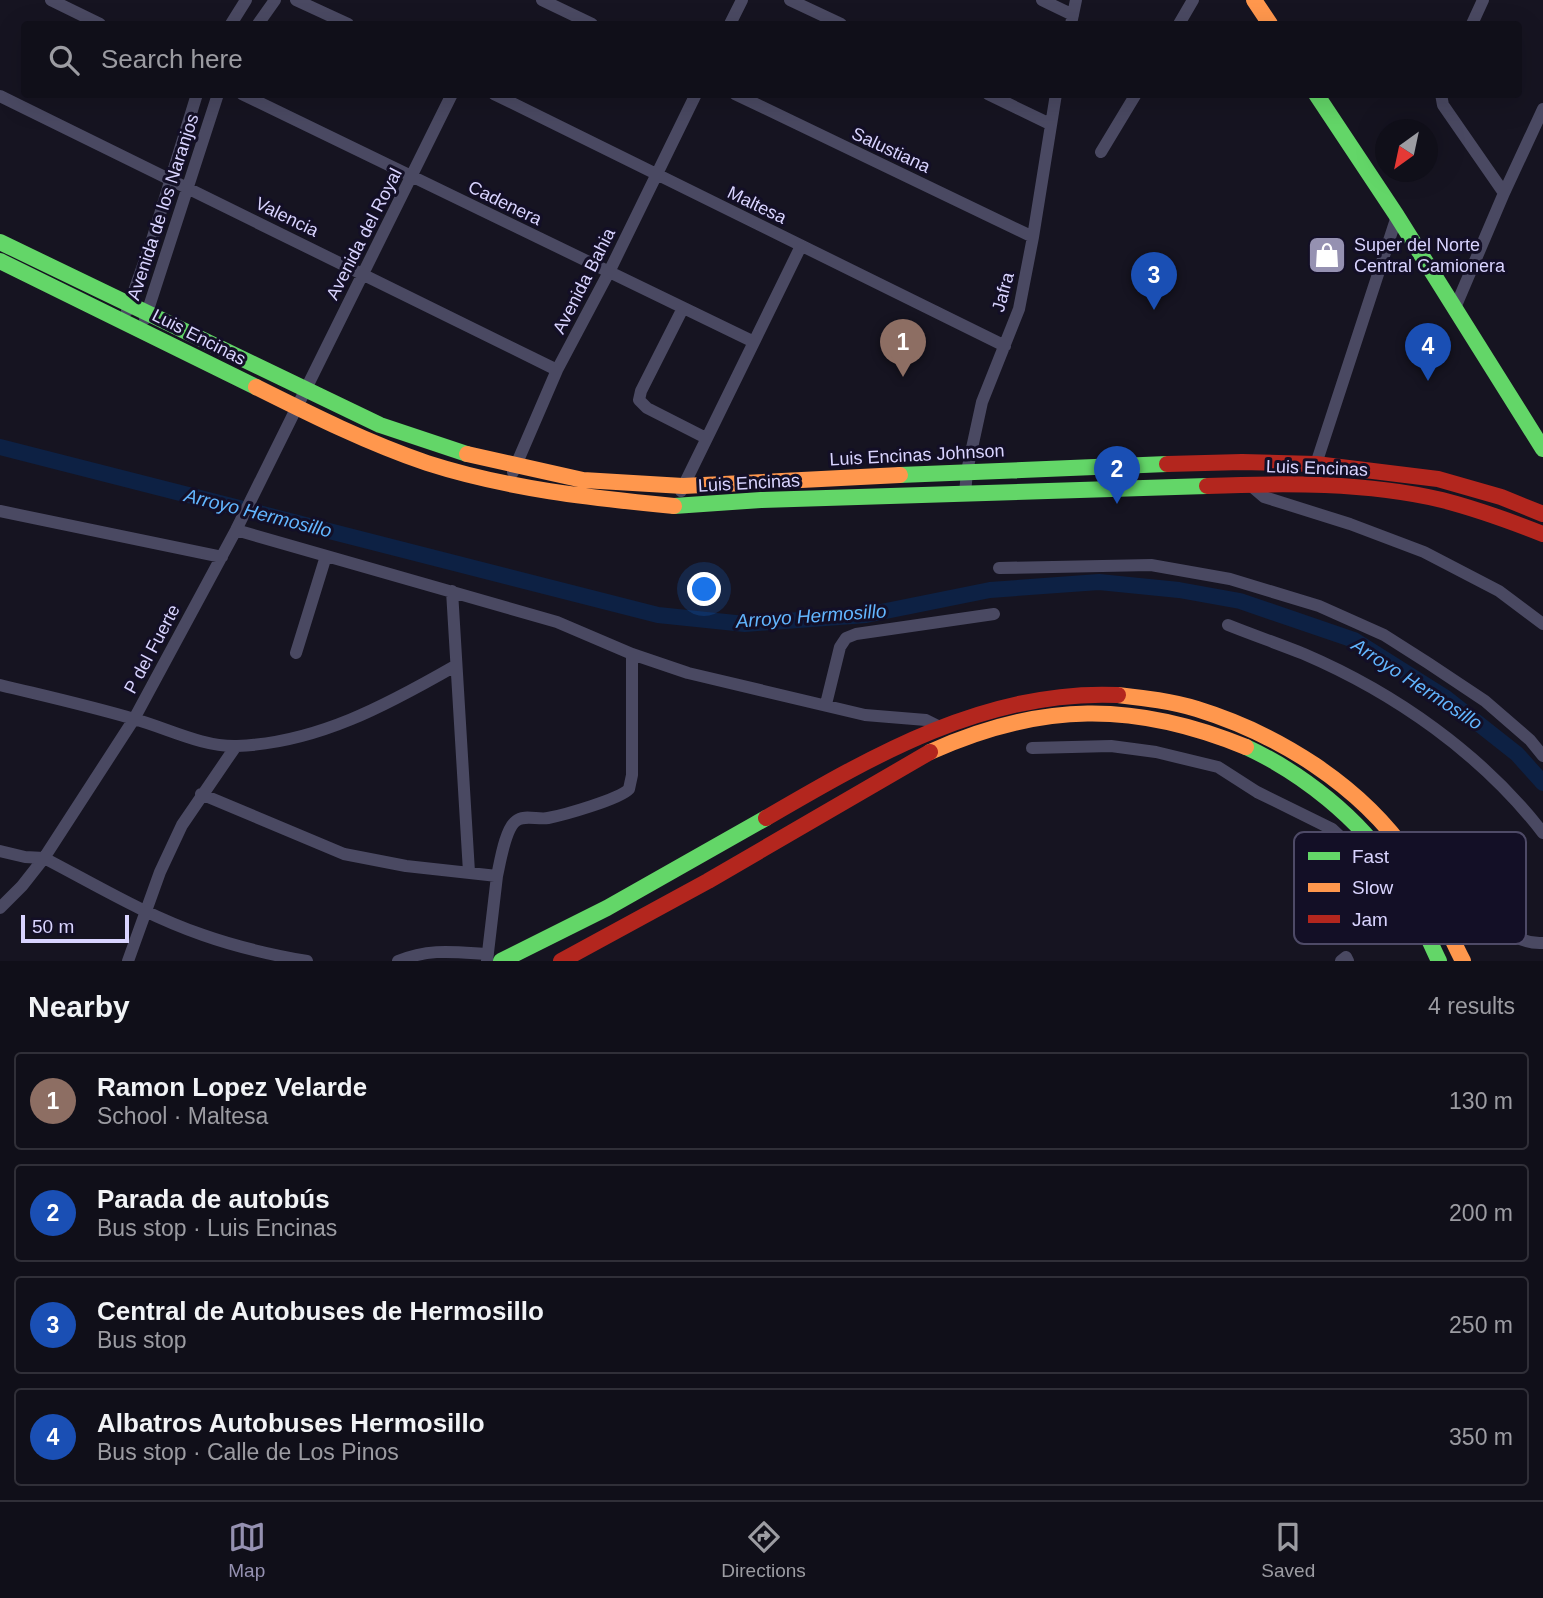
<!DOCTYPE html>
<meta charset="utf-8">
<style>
:root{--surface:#100f19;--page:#1e1d26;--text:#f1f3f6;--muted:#9c9ca2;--line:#302f38;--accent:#9591b1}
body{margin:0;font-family:Arial,sans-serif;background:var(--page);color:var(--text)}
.compass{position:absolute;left:1375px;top:119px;width:63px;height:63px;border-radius:50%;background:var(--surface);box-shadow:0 7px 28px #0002;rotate:213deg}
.scale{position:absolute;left:21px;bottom:18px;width:108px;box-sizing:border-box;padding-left:7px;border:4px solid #d9d4ff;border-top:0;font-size:19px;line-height:24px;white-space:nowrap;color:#d9d4ff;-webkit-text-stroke:5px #130f26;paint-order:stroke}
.you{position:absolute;left:705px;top:590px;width:24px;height:24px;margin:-18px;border:5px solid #fff;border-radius:50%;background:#1a73e8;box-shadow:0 0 0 10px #1a73e833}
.badge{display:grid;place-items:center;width:46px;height:46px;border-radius:50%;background:var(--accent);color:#fff;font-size:23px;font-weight:700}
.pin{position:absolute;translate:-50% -58px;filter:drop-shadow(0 2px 4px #0008)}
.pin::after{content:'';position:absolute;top:37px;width:24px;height:21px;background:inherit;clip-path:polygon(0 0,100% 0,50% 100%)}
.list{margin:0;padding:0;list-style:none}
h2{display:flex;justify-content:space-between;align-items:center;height:91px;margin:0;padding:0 28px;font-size:30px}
h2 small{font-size:23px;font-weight:400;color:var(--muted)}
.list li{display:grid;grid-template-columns:46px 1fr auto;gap:21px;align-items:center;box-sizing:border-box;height:98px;margin:0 14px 14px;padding:0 14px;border:2px solid var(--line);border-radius:7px}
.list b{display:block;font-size:26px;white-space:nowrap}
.list p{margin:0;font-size:23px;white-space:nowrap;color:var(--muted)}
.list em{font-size:23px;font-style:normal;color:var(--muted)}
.icon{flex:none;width:38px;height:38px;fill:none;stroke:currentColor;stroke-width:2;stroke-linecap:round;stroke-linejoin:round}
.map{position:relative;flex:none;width:1543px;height:961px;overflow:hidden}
.search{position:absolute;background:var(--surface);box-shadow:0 7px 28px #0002;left:21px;right:21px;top:21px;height:77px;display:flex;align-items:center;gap:18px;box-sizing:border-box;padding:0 24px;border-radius:7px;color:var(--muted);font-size:26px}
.sheet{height:539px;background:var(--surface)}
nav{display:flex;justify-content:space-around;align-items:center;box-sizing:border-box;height:98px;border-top:2px solid var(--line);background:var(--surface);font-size:19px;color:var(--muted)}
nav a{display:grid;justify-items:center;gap:4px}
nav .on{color:var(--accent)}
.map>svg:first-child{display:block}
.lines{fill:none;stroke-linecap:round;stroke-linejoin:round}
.canal{stroke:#0d2144;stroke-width:16}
.street{stroke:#4a4962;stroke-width:12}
.fast{stroke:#63d668;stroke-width:16}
.slow{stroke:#ff974d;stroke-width:16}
.jam{stroke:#b3261e;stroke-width:16}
.labels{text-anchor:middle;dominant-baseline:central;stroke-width:6;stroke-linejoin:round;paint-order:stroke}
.street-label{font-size:18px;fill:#d9d4ff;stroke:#130f26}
.poi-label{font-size:18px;fill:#d9d4ff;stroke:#130f26;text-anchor:start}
.water-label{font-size:19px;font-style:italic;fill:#62b6ff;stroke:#130f26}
.key{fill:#130f26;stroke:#4e4a67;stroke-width:2}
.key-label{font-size:19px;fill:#d9d4ff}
</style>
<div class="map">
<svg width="1543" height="961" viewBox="0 0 1543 961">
<rect width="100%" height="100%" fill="#161421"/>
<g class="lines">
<!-- canal -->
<path class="canal" d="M0,447l658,168 87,9 121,-9 124,-25 109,-8 80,8 61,11 114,39 92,58 71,56 26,29"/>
<!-- street -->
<path class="street" d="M51,0l49,24
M296,0l52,24
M542,0l50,24
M790,0l51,24
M1042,0l31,15
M231,24l15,-24
M258,24l17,-24
M730,24l12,-24
M1071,24l5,-24
M1179,24l14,-24
M1472,24l11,-24
M242,94l512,248
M494,94l511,252
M735,94l298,143
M988,94l62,30
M1441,94l2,11 61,88
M0,96l557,274
M1101,152l35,-58
M683,308l-42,83 -2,9 8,8 59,30
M1455,308l49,-115 39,-84
M127,311l25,-71 45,-146
M145,319l73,-225
M1316,464l81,-248
M513,472l44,-102 52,-98 87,-178
M1250,485l14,12 86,27 74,28 75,39 44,33
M681,491l120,-245
M965,494l2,-23 15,-69 37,-93 14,-72 23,-143
M0,511l222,46
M236,530l321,92 75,32 56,19 177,42 61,5 16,8
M999,568l152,-3 79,14 89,27 65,29 44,28 57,38 45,39 13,16
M452,591l17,281
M1228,625c25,10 51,19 76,29 91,39 178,100 239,179
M296,653l30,-97
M0,685c45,11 90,21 134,34 33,9 68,28 103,27 80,-3 150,-41 218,-80
M826,704l14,-57 6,-9 10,-4 138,-20
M1032,748l79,-2 45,6 62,15 39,25 75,37 31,29 30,14
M201,794l143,60 62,12 91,10 -10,85
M0,851l25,6 19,1c52,27 103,58 159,77 34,12 69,20 104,26
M497,876c3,-13 8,-47 19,-55 8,-7 22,-1 32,-3 16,-3 72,-19 81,-29l3,-14v-121
M1413,907c11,-5 23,-11 36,-12 34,-3 51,51 94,48
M0,908l22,-22 22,-28 90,-139 102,-189 216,-436
M128,961l32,-89 22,-47 54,-79
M398,961c32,-13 56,-9 90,-7
M1341,961l5,-4 2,4"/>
<!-- fast -->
<path class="fast" d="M1316,94l81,122 146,233
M0,242l380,183 87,29
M0,261l256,126
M900,475l267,-11
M674,506l87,-6 446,-14
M1246,747c56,26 113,71 147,123 19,28 31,60 46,91
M501,961l106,-53 159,-90"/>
<!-- slow -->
<path class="slow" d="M1254,0l16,24
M256,387c56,28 112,56 171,76 81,26 164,35 247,43
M467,454l116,26 100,6 217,-11
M1118,695c26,3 53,6 79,14 81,25 163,76 212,147 22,33 36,70 54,105
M930,752c111,-50 204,-51 316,-5"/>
<!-- jam -->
<path class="jam" d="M1167,464l75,-2 74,2 122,15 63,18 42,17
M1207,486c77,-3 159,-4 235,14 35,9 68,21 101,34
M766,818c108,-63 222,-129 352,-123
M561,961l147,-80 222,-129"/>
</g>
<!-- icons -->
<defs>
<g id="shop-square" transform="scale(2.0125)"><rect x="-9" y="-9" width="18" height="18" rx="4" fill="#9591b1" stroke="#130f26"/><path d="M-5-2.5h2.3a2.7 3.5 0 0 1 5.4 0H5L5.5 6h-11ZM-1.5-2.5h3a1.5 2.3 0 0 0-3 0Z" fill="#fff"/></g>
</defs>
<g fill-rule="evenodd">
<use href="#shop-square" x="1327" y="255"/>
</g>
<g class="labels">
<!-- street labels -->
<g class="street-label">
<text transform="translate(891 150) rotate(25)">Salustiana</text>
<text transform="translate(505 203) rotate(26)">Cadenera</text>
<text transform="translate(757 205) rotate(26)">Maltesa</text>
<text transform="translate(163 207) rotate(-72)">Avenida de los Naranjos</text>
<text transform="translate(287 217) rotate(26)">Valencia</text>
<text transform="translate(364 234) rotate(-63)">Avenida del Royal</text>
<text transform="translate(584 281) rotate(-63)">Avenida Bahia</text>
<text transform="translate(1003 292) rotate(-75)">Jafra</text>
<text transform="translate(199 337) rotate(27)">Luis Encinas</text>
<text transform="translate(917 455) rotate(-3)">Luis Encinas Johnson</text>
<text transform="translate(1317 468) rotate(2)">Luis Encinas</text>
<text transform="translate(749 483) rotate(-3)">Luis Encinas</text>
<text transform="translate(152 649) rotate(-62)">P del Fuerte</text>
</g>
<!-- poi labels -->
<g class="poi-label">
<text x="1354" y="245">Super del Norte<tspan x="1354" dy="21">Central Camionera</tspan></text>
</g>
<!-- water labels -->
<g class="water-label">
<text transform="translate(258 513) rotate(14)">Arroyo Hermosillo</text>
<text transform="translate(811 616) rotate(-4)">Arroyo Hermosillo</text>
<text transform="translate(1417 684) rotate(33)">Arroyo Hermosillo</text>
</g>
</g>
<!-- legend -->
<rect x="1294" y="832" width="232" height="112" rx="10" class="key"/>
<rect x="1308" y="852" width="32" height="8" fill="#63d668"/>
<rect x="1308" y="883" width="32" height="9" fill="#ff974d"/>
<rect x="1308" y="915" width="32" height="8" fill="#b3261e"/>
<g class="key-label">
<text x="1352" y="863">Fast</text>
<text x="1352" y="894">Slow</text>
<text x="1352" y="926">Jam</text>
</g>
</svg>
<svg class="compass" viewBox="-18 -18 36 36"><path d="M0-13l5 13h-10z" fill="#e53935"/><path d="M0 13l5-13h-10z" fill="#9c9ca2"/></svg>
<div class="scale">50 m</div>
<div class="you"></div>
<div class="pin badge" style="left:903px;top:377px;background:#8d6e63">1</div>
<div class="pin badge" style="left:1117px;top:504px;background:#1a4fb4">2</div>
<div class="pin badge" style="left:1154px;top:310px;background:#1a4fb4">3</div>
<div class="pin badge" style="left:1428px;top:381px;background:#1a4fb4">4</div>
<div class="search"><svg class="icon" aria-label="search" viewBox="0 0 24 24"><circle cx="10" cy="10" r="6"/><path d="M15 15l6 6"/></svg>Search here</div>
</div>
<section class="sheet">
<h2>Nearby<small>4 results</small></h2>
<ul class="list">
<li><span class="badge" style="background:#8d6e63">1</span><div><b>Ramon Lopez Velarde</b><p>School · Maltesa</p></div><em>130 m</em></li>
<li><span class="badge" style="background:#1a4fb4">2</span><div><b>Parada de autobús</b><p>Bus stop · Luis Encinas</p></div><em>200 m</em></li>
<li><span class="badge" style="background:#1a4fb4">3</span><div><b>Central de Autobuses de Hermosillo</b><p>Bus stop</p></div><em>250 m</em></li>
<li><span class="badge" style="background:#1a4fb4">4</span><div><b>Albatros Autobuses Hermosillo</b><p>Bus stop · Calle de Los Pinos</p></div><em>350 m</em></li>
</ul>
</section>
<nav>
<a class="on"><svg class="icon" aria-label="map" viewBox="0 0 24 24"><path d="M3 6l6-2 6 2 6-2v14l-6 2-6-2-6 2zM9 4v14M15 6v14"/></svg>Map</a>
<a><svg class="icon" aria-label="directions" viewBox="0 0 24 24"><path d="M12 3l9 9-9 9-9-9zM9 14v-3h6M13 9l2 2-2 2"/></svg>Directions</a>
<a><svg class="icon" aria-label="saved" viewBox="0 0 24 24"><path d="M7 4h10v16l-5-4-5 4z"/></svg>Saved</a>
</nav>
